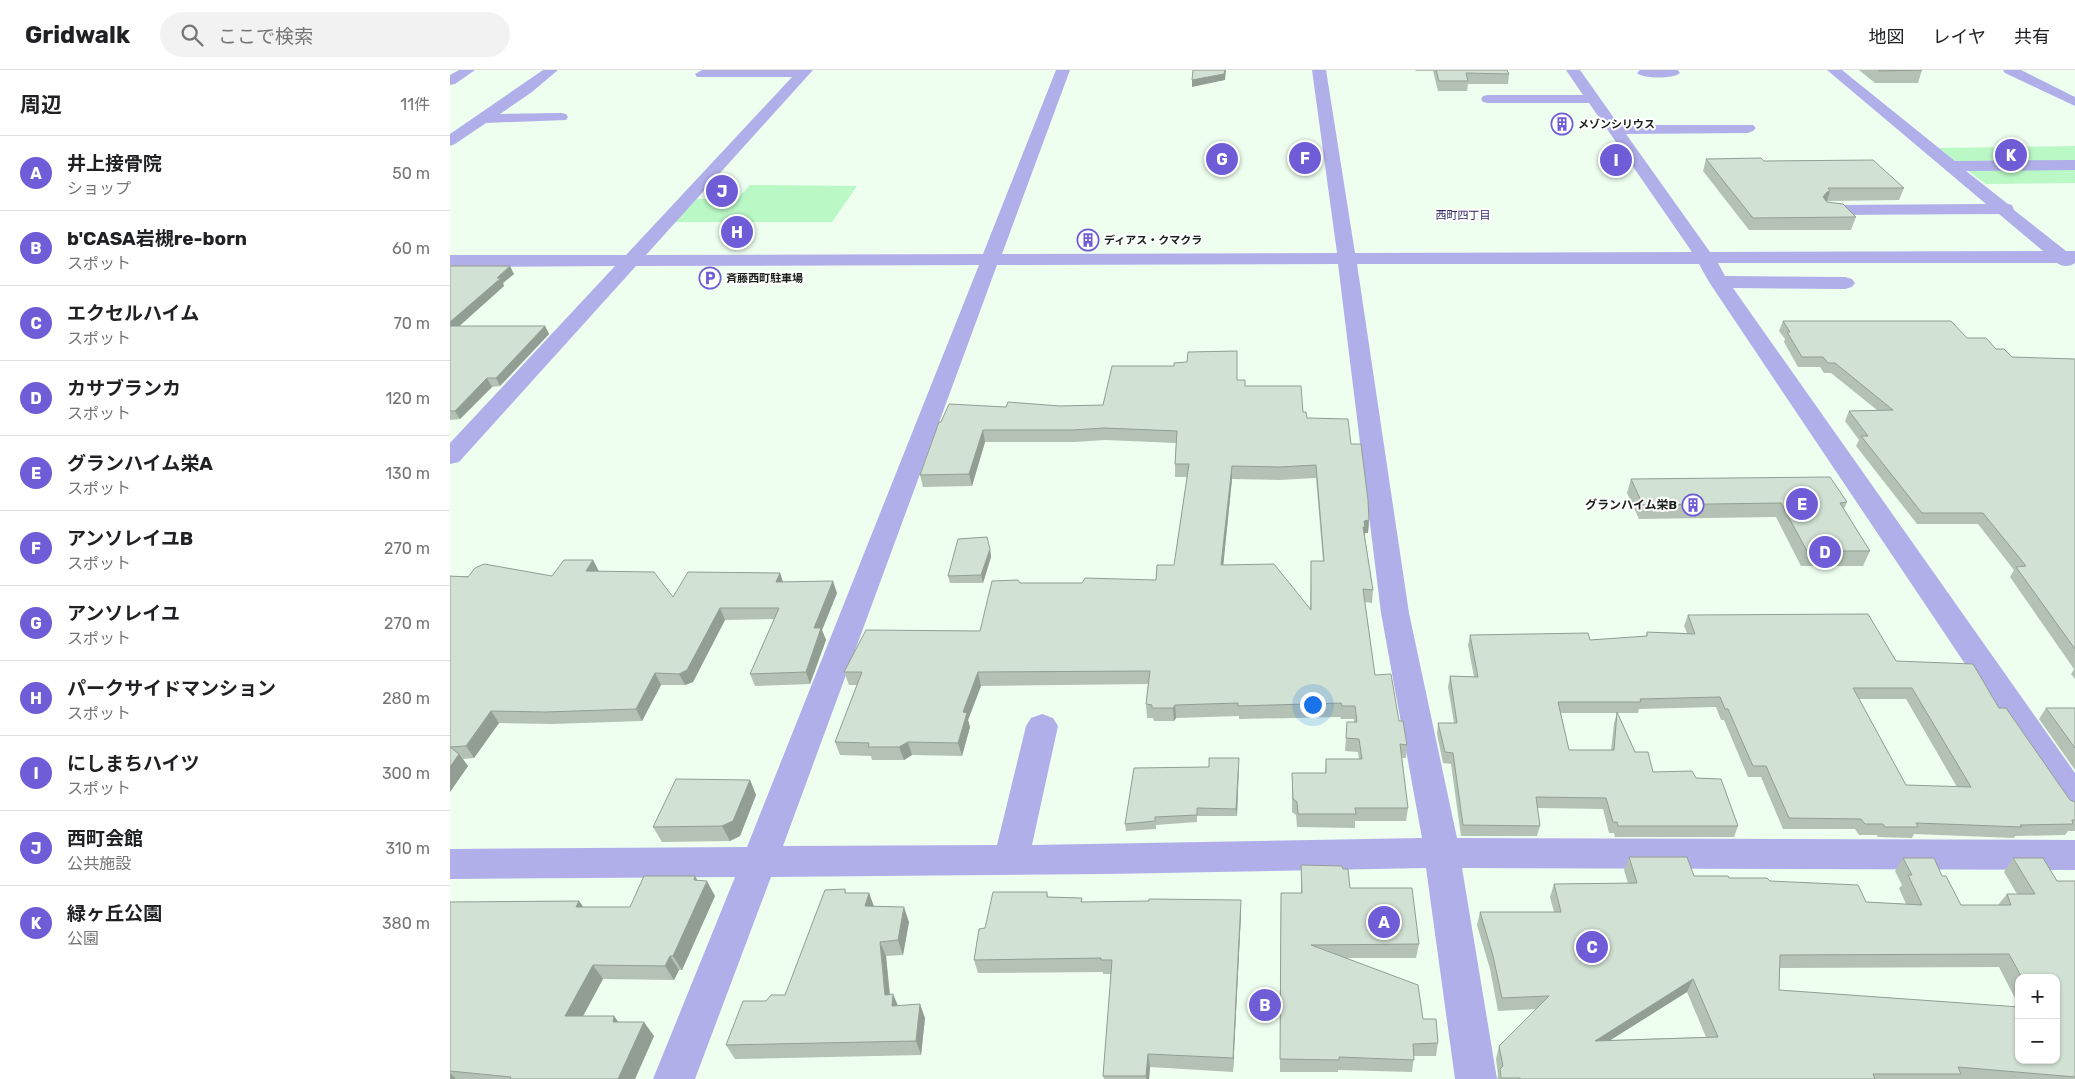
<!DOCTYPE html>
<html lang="ja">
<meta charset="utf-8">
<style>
:root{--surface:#fff;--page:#f2f2f2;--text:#202124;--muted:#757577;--line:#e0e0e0;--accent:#6e5dd7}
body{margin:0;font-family:Rubik,"Noto Sans JP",sans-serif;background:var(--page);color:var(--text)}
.controls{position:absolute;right:15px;bottom:15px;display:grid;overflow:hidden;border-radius:10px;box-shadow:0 1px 4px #0004}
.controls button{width:45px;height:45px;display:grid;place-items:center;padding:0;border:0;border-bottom:1px solid var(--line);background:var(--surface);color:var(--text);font:25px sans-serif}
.you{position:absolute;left:862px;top:634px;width:18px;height:18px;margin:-12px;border:4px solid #fff;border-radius:50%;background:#1a73e8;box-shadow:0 0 0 8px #1a73e833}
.badge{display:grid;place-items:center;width:32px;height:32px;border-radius:50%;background:var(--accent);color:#fff;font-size:16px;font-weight:700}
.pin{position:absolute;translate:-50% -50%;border:2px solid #fff;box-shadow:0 1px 5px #0006}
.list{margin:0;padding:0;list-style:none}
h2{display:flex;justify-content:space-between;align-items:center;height:65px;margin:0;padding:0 20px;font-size:21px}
h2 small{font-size:16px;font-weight:400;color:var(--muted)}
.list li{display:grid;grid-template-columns:32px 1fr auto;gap:15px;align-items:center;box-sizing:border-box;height:75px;padding:0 20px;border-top:1px solid var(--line)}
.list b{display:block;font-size:19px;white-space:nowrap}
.list p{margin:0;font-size:16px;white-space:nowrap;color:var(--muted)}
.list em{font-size:16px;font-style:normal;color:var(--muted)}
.icon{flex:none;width:28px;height:28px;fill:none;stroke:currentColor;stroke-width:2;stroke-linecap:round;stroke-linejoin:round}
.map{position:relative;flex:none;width:1625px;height:1009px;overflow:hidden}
header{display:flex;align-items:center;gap:30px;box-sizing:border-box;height:70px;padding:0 25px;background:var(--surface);border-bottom:1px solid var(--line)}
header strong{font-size:24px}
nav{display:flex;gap:28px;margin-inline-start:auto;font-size:18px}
.search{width:350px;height:45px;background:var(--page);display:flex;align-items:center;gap:12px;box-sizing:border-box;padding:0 18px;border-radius:28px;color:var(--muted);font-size:19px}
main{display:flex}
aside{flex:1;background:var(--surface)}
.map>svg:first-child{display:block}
.green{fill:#baf8c6}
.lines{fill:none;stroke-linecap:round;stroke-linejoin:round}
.minor{fill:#b1afea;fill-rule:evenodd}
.wall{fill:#b4c2b5;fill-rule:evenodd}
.shaded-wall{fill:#929e94}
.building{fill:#d1e1d3;stroke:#929e94;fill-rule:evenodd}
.labels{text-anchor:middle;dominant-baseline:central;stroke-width:4;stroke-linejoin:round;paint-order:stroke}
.far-poi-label{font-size:11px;font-weight:bold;fill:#1b211c;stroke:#fff;text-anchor:start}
.far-neighbourhood-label{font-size:11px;fill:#2f2862;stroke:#fff}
.poi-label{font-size:12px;font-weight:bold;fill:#1b211c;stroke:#fff;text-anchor:end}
</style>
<header>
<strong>Gridwalk</strong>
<div class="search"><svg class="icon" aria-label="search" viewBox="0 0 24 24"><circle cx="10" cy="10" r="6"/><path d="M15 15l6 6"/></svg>ここで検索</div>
<nav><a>地図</a><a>レイヤ</a><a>共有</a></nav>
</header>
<main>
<aside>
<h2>周辺<small>11件</small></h2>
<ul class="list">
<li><span class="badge">A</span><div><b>井上接骨院</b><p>ショップ</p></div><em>50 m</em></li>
<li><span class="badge">B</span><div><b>b'CASA岩槻re-born</b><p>スポット</p></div><em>60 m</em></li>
<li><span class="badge">C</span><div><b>エクセルハイム</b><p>スポット</p></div><em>70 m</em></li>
<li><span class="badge">D</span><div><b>カサブランカ</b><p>スポット</p></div><em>120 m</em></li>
<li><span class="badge">E</span><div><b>グランハイム栄A</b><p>スポット</p></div><em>130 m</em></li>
<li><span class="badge">F</span><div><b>アンソレイユB</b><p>スポット</p></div><em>270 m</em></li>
<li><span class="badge">G</span><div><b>アンソレイユ</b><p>スポット</p></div><em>270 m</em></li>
<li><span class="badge">H</span><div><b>パークサイドマンション</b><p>スポット</p></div><em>280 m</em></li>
<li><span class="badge">I</span><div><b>にしまちハイツ</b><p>スポット</p></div><em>300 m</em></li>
<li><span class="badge">J</span><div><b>西町会館</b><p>公共施設</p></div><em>310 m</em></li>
<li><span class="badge">K</span><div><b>緑ヶ丘公園</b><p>公園</p></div><em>380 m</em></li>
</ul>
</aside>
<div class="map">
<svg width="1625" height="1009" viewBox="0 0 1625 1009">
<rect width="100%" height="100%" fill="#eefff0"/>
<!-- green -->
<path class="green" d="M1625,76v16l-117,1 -19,-15z
M1625,99v14l-89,1 -19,-14z
M300,115l107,1 -25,36h-157l21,-23 42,-1z"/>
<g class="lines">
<!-- minor -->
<path class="minor" d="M9,0h16l-20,14 -5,1v-10z
M93,0h15l-26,22 -32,22 61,-1 5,1 2,3 -2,3 -80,3 -31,21 -5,2v-12z
M252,0h111l-167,185 337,-1 73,-184h14l-68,184 335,-1 -25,-183h14l29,183 337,-1 -103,-149h-101l-5,-1 -2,-3 2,-3 5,-1h95l-17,-25h14l39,55h134l3,3 -3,3 -5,2 -122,1 84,118 333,-1 -44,-37 -169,1 -6,-1 -3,-4 3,-4 6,-1 156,-1 -159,-134h15l113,91 120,-1v10l-109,1 42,33 4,1 2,5 52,41h9v12c-5,4 -13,4 -18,0h-339l7,13 120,1 7,2 3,4 -3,4 -7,2 -112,-1 342,485v41l-12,-4 -354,-528 -10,-18h-342l52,349 48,225 618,2v30l-613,-2 35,211h-42l-29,-211 -319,6 -336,3 -76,202h-42l82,-202 -285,2v-30l297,-2 232,-582 -343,1 -177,196 -9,2v-21l165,-177 -165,1v-12h176l166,-178h-95l-2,-3zM888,194l43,349 41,225 -390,7 26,-119 -5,-8 -11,-4 -11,4 -5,8 -29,119 -214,1 214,-581z
M1190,0h38l2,3c-6,6 -37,6 -43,0z
M1553,0h18l54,27v9l-70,-33z"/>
</g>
<!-- wall -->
<path class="wall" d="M965,0h92l2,4 -1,10h-40l-1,7h-29l-5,-20h-17z
M1409,0h63l-4,13h-43z
M1256,89l58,2 140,27 -5,12 -72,1v1l29,15 -5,13h-102l-46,-59z
M0,196l64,8 -11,9 1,3 -45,40h86l4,8 -49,52 -8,1 -32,32 -10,1z
M1333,251l184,17 29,11 16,8 63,2v320l-4,-5 3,-5 -64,-92 4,-7 -36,-46h-61l-61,-78 3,-6 -14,-19 4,-10 28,-1 -46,-37h-7l-4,-6h-22l-14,-25 1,-3 -6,-8z
M787,310l8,6 58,26 4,6 44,26 18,76 -1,13h-3v4l8,53 -1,13 -7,-1 10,73 24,46 8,24 -1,13h-4l6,50 -2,13h-51v7l-58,-1 -1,-12 -4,-3v-39h33l1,-14h33l-1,-7 -13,-1 2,-29h7v-3h-13l-1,-2 -101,2v-3l-63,2 -2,3h-20l-1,-3h-6l-1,-14 2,-20 -167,2 -13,34 2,7 -8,29 -50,-1 -8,5h-32l-1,-4 -31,-1 -5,-13 22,-57h-8l-5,-13 136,-41 40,-48h62l74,-3 18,-15 13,-88h-12v-13l1,-21 -71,-3 -30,2h-90l-13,44 -49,1 -3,-12 86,-68 97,-2zM866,408l7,83h-12l-1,48 -87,-44 9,-86 47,1z
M1181,409l216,23 -3,7 26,42 -7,15h-62l-25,-49 -137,2 -12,-26z
M540,479l1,8 -8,26h-33l-2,-7z
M143,490l6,11 74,26 107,-24 3,9 54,11 -15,37 4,10 -16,44 -55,2 -5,-12 24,-55 -49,1 -32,62 -8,3h-24l-19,36 -90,3 -53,-1 -25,35 -11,1 5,7 -18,26v-216h102z
M1238,545l208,46 103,47 71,92 5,2v29h-7l-3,4 -50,1 -1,2 -100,-4 -2,4 -34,-1 -1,-2h-18l-4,-6h-72l-22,-52h-13l-24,-57h-3l-5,-13 -77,2 -1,4h-21l18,39 18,20 43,6 42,48 -4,11h-119l-1,-4h-5l-6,-24 -66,-1 3,18 -3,10h-76l-10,-72 -8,-1 -6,-29 1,-11h16l-6,-36 2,-11 24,1 -6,-32 2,-10 120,5 56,-4 1,-4 40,1 -3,-7zM1409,629h47l51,88 -51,-2zM1111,643h56l-3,10 -3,27h-42z
M1596,638h29v62l-36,-51z
M789,688l-2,58h-40v6l-41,3v4l-30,2 -1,-7 84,-57z
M300,710l6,15 -16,41 -10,5 -68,1 -9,-15z
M1179,787l65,19 76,5 96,21 40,2 -7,-16 3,-3 -7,-14 8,-13 39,18 19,29h37l9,-11h10l-13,-22 9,-14 44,23h18v198h-578l1,-4 -2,-16 3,-13 37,-37 -38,2 -8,-42 -13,-44 3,-13h74l-4,-15 4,-13 74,-1 -4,-13zM1549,897l20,39v-28h37l-37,82 -240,-70 1,-22zM1237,922l19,45 -96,3z
M851,795l49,23 69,56 -3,14h-69l76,61 15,24 -2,13h-22l-2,16 -74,-2v2h-58l1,-179h20z
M247,810l18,16 -33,74h-3l-5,10 -71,-1 -20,37h31l4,6 36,14 -19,43h-185v-177l129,-1 4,6h47z
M395,819l1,4h23l5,13 35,16 -6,33 -17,1 4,38 8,12 27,12 -4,37 -186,4 -9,-14 40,-44 19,-6z
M597,822l1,5 34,1v4l159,12 -8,158 -83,-5 -1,12h-45l-1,-3 8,-102h-8v-2l-125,1 -4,-13 11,-32z"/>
<!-- shaded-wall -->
<path class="shaded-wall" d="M775,0h1l-1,10 -33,7v-7z
M1380,121l-4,13 -3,-7 4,-5z
M60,196l4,8 -11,9 1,3 -49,44 -5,-1v-7l47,-44z
M95,256l4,8 -49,52 -4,-8z
M37,308l5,9 -32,32 -5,-8z
M533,360l2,12 -13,44 -3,-12z
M782,396v13l-10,99 -1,-13z
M919,450l-1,13h-3l-1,6 -1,-12 1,-6z
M540,479l1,8 -8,26 -2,-8z
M143,490l6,12 -13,-1z
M330,503l4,12 -8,-3z
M383,511l4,12 -15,37 4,10 -16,44 -4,-12 8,-44z
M270,538l5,12 -32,62 -8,3 -6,-11z
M528,602l3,14 -13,34 2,7 -8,29 -4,-13 5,-31z
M205,603l6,12 -19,36 -6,-12z
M725,635l1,13 -2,3 -1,-13z
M41,641l8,12 -25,35 -8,-12z
M458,672l4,13 -8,5 -5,-13z
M9,684l9,12 -18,26v-25z
M789,688v7l-2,51 -1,-7z
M300,710l6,15 -16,41 -10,5 -8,-15z
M245,806l8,14 4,-9 8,15 -33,74 -9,-14z
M419,823l5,14 -9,-1z
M791,830v14l-8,158v-14z
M129,831l10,14 -13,-8z
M454,837l5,15 -6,33 -5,-15z
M430,872l6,14 5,53 -6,-14z
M220,886l9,14 -5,10 -9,-14z
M143,895l10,14 -27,50 -11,-13z
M1243,909l-6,13 -97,61 5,-12z
M443,924l6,14 -7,-2z
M470,934l5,14 -4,37 -5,-14z
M164,946l10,14 -11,-8z
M194,952l10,14 -19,43h-17z
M698,984l2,13 -1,12h-3z
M0,1003l6,6h-6z"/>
<!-- building -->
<path class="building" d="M743,0h32l-1,4 -32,6z
M986,0h71l2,4 -43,-1 2,8h-29z
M1428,0h44l-43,1z
M1311,88l3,3 109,-1 31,28h-76l2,3 -3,1 -4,5 4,5 16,2 13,13 -103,1 -47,-59z
M0,196h60l-13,12h4l-51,44z
M1333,251h168l16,17h19l10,11h8l8,8 63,2v290l-59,-82 10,-1 -43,-53h-61l-61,-77h7l-19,-25 44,-1 -58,-47h-7l-5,-6h-21l-15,-25h3z
M0,256h95l-49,52h-9l-32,33h-5z
M787,281v29h8v6h56l2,26h3l1,6 41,1 3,25h10l7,56 1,20 -5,1 1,6h-2l10,63 -10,-1 12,86 16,-1 8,47h4l4,24 -7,-1 8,64h-53l1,6h-58l-1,-12 -4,-3 -1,-26h34v-14h36l-3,-20 -13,-1 1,-16h10l-2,-16h-13l-1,-3 -103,3v-3l-63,2 -2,3h-21v-3l-6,-1 4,-33 -172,1 -15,40 4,1 -9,30 -50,-1 -9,5h-31l1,-4 -34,-1 27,-70h-18l22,-42 114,1 12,-50 26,-1 2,3h62l3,-5 71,2 1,-15h17l15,-101h-14l2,-33 -73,-3 -31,2h-90l-14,44 -49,1 19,-53h2l8,-18 57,3 2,-5 52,4 43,-1 9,-39h62v-3l13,-1 1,-10zM866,395l8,96h-13v49l-37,-46 -53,1 11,-99 48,1z
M1380,407l17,25 -7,1 30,48h-63l-26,-48 -138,2 -12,-26z
M537,467l3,12 -9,26 -33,1 10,-37z
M114,490h29l-7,11 68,1 19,25 15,-25 92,1 -4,9 57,-1 -19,47h7l-15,44 -56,2 29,-66h-59l-33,62 -8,4 -24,-1 -19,36 -91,3 -54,-1 -25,35 -16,1 9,7 -9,13v-191l18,1 7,-9 9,-4 68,12z
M1418,544l28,47 77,3 26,44h7l64,92 5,2v18h-3l1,4 -53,1 2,2 -106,-4 2,4h-33l-2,-3h-18l-4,-5 -72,-1 -23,-52h-13l-25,-57h-3l-5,-12 -80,2 1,3h-83l11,48h45l3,-38 18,40h13l5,20 39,-1 4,7 25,1 17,47h-120l-1,-4h-4l-7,-24 -70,-1 4,29 -77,-1 -10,-72 -8,-1 -7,-29h19l-7,-47 28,1 -8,-42 118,-2 2,7 57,-4v-4l48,2 -7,-19zM1403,618h59l59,99 -65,-2z
M1596,638h29v40z
M759,688h30l-3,51 -39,-1v7l-42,2v4l-30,3 9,-56 75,-1z
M226,709l74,1 -17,41 -11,5 -69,1z
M1179,787h58l7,19h34l1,2h38l3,3 88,4 8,17 56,3 -14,-30h4l-9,-17h31l8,18h4l15,29h50l-4,-11h28l-22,-36h30l14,23h18v196l-117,-10 3,7h-88l2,5h-355v-1h-19l-1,-9 3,-3 -4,-20 50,-50 -47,2 -9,-42 -13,-44h81l-7,-28 83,-1zM1559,884l13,24h34v82h-37v-53l-240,-17 1,-35zM1243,909l25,58 -123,4z
M851,795l41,1 1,3h5l2,19h62l7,56 -108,1 107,40 5,34h13l2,24 -25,1 1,16 -75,-3v3l-59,-1 1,-166h21z
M194,806h51l-1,4 13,1 -34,75h-3l-5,10 -72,-1 -28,51h49l-1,6h31l-26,57h-108l1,-2 -61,-6v-169l129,-1 -3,6h54z
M395,819v4h24l-4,13 39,1 -6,33 -18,2 5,53 8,-1 -1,12 28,-2 -4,37 -190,4 17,-44h23l5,-6h14l40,-105z
M543,822h54v5l35,1 -1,4 68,-1v-2l92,1 -8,158 -85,-4 -2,22h-43l9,-116h-11v-2l-127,2 5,-31 6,-1z"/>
<!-- icons -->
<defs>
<g id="building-ring" transform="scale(1.125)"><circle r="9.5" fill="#fff" stroke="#6e5dd7" stroke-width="1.5"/><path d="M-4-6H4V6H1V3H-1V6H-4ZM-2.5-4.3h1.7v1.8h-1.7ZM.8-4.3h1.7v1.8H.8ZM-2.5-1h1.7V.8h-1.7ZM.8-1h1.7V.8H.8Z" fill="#6e5dd7"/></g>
<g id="parking-ring" transform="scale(1.125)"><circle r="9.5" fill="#fff" stroke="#6e5dd7" stroke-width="1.5"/><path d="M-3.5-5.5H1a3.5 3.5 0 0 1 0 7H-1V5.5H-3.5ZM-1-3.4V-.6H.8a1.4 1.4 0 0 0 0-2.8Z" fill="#6e5dd7"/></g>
</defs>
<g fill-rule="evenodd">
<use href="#building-ring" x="1112" y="54"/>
<use href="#building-ring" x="638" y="170"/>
<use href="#parking-ring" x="260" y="208"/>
<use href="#building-ring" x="1243" y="435"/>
</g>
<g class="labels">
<!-- far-poi labels -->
<g class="far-poi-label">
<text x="1128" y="54">メゾンシリウス</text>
<text x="654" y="170">ディアス・クマクラ</text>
<text x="276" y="208">斉藤西町駐車場</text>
</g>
<!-- far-neighbourhood labels -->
<g class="far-neighbourhood-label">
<text x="1013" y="145">西町四丁目</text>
</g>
<!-- poi labels -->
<g class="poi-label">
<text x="1227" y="435">グランハイム栄B</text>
</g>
</g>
</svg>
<div class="controls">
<button>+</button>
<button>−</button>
</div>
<div class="you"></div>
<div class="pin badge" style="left:934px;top:852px">A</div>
<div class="pin badge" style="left:815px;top:935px">B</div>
<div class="pin badge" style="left:1142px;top:877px">C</div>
<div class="pin badge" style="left:1375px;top:482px">D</div>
<div class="pin badge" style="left:1352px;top:434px">E</div>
<div class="pin badge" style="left:855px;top:88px">F</div>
<div class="pin badge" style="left:772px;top:89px">G</div>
<div class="pin badge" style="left:287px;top:162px">H</div>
<div class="pin badge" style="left:1166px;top:90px">I</div>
<div class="pin badge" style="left:272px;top:121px">J</div>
<div class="pin badge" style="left:1561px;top:85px">K</div>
</div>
</main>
